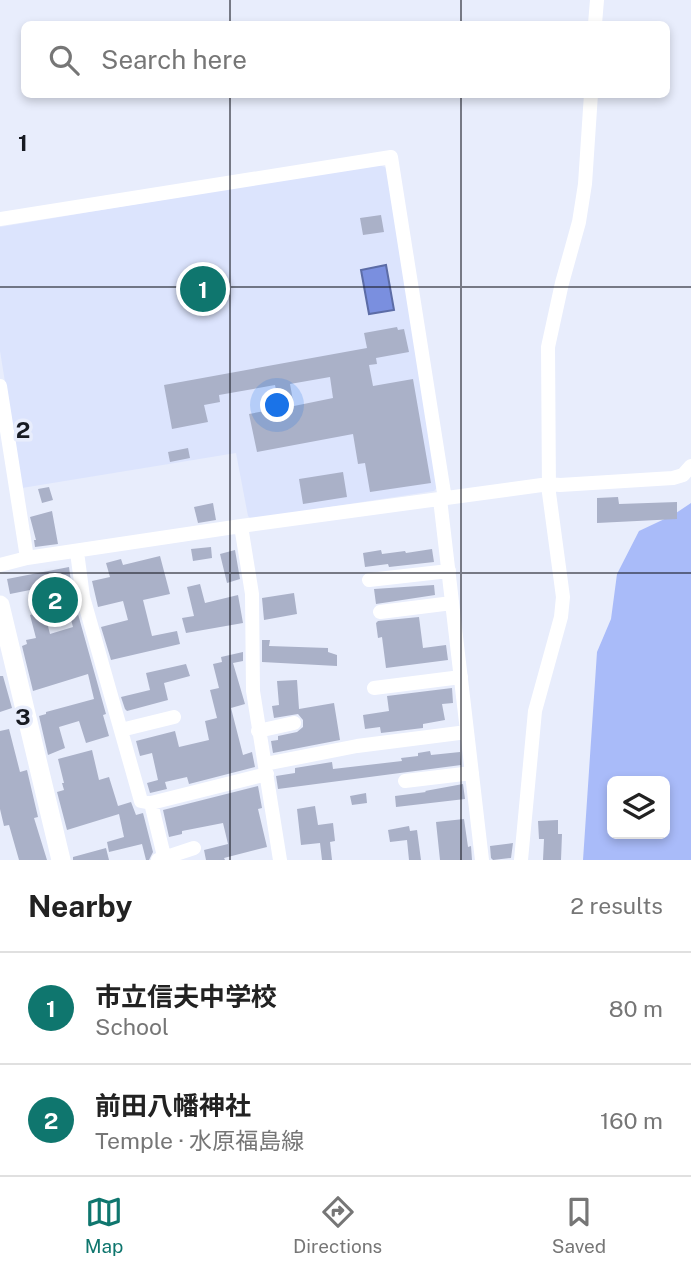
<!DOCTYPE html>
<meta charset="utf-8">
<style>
:root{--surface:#fff;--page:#f6f6f6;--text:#222;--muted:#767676;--line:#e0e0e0;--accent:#0f766e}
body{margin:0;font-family:"Public Sans","Noto Sans JP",sans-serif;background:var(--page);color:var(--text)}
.controls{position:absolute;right:21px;bottom:21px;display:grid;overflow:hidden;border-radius:10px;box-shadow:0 4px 10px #0003}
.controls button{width:63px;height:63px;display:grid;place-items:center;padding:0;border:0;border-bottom:2px solid var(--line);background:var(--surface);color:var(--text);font:35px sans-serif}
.you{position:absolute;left:278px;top:406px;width:24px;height:24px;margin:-18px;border:5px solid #fff;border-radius:50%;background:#1a73e8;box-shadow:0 0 0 10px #1a73e833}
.badge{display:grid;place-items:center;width:46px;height:46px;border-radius:50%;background:var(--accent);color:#fff;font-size:23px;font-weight:700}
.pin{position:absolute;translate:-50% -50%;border:4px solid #fff;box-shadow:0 2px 7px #0006}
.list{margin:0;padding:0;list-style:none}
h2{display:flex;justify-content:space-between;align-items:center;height:91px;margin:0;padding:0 28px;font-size:30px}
h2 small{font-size:23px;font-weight:400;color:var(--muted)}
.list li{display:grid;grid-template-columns:46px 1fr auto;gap:21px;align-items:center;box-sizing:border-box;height:112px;padding:0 28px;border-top:2px solid var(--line)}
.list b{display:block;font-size:26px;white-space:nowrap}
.list p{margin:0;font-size:23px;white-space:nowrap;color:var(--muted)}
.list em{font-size:23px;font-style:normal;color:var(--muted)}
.icon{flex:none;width:38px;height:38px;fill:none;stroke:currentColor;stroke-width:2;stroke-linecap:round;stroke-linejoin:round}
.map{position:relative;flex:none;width:691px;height:860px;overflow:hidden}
.search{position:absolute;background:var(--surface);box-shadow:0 4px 10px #0003;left:21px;right:21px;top:21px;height:77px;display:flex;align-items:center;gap:18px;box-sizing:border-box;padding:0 24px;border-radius:10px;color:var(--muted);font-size:26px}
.sheet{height:315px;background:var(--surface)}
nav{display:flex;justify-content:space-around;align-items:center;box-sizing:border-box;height:98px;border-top:2px solid var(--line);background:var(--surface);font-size:19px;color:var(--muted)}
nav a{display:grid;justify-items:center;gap:4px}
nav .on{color:var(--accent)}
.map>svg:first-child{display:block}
.built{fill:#dce4fd}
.green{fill:#a9bbf9;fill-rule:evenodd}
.water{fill:#7a8fdf;stroke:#5c6ca6;stroke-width:2}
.building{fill:#aab1c8;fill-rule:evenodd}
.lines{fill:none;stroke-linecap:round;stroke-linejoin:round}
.street{stroke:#fff;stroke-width:14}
.secondary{stroke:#fff;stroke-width:19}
.grid{fill:none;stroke:#171a22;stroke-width:2;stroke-opacity:0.55}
.grid-label{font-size:23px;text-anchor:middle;font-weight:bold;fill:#171a22;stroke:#e8edfc;stroke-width:7;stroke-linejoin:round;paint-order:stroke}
</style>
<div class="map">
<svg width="691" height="860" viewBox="0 0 691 860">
<rect width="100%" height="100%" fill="#e8edfc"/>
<!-- built -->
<path class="built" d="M377,164l10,4 52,317 -5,6 -183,28 -3,-3 -12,-63 -214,35 -22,-137v-124z"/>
<!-- green -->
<path class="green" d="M691,503v357h-108l14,-208 14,-33 6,-45 22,-43 34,-16zM612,781h53v53h-53z"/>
<!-- water -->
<path class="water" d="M386,265l8,45 -25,4 -8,-44z"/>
<!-- building -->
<path class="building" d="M381,215l3,17 -21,3 -3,-17z
M397,327l1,3 6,-1 5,23 -33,6 1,6 -8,1 4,21 40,-7 18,104 -61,9 -5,-29 -7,1 -5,-30 -96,18 -8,-38 31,-6 -5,-23 -56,10 1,7 -16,3 4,17 -36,7 -8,-44 203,-37 -3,-15zM330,377l3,21 -39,8 -4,-22z
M188,448l2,10 -20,4 -2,-10z
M343,472l4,25 -44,7 -4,-25z
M49,487l4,13 -11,3 -4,-14z
M618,497l1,7 58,-2v17l-80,4v-25z
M213,503l3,17 -18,3 -4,-16z
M52,511l6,33 -23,3 -1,-7h2l-6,-23z
M211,547l1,11 -19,3 -2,-12z
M432,549l2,13 -45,5 -1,-3 -23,3 -2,-14 18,-3 1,4 23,-3 1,2z
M235,550l5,29 -13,4 -7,-29z
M160,556l10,38 -27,6 9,36 25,-5 3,13 -69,16 -10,-33 27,-7 -5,-19 -25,6 -6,-26 18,-4 -4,-14 15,-4 2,6z
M69,567l2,15 -8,1 5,18 -18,5 -5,-19 -35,7 -3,-15z
M200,584l5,19 33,-8 5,28 -57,10 -4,-15 12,-2 -7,-29z
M434,585l1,10 -59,9 -2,-15z
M294,593l3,21 -33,6 -2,-22z
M44,611l6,23 23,-7 -3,-11 8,-2 28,100 -3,1 6,21 -23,7 -7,-22 -20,6 6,21 -17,7 -9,-39 7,-2v-2l48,-13 -6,-25 -55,17 -11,-45 5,-2 -1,-4 10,-2 -6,-23z
M419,617l4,31 23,-3 2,15 -62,8 -4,-31 -4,1 -2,-15 2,-2z
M262,640h8l-1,6 59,2v4l9,3v11l-75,-4z
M243,652v9l-10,2 12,41 -14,4 12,47 9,-3 3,15 -66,17 -2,-7 -22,5 2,7 -17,4 -3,-10 11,-3 -6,-27 -12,3 -4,-15 39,-10 4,16 30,-7 -4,-19 12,-3 -7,-28 9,-2 -6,-24 9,-2 -1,-5z
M186,664l4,12 -26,7 4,17 -41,11 -2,-2 -4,-12 29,-7 -4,-17z
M0,676h3l9,32 -12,4z
M297,680l2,29 35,-6 6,37 -67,13 -2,-12 7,-1v-4l19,-4 6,-5v-7l-5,-6 -24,4 -2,-12 7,-1 -2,-24z
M452,688l1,15 -11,1 3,16 -22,4v4l-42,5 -1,-6 -15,2 -2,-14 26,-4 -2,-15z
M9,729l11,43 7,-2 11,47 -4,1 13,42h-28l-10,-35 -5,1 -4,-17v-78z
M92,750l7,30 10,-3 9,29 13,-4 5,13 7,-2 10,39 -4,8h-3l-4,-16 -33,8 -2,-10 17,-5 -5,-23 -52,16 -10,-38 7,-2 -2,-7h2l-6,-24z
M430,751l1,4 29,-3 1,13 -183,24 -2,-13 19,-3v-5l37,-6 1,7 69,-8 -1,-3 17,-2v-3z
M463,784l2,15 -69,8 -1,-11 31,-4 -1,-1z
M258,786l4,22 -4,1 9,38 -43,11 1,2h-19l-2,-10 24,-6 -5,-21 -41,8v3l-13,3 -6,-27z
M366,793l1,10 -15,2 -2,-9z
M315,806l3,19 15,-2 2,18 -5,1 2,18h-10l-2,-17 -19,2 -4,-36z
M464,819l4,28 3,-1 1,14h-32l-4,-38z
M558,820v14h4l-1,26h-18l1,-21h-5l-1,-18z
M409,826l1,5 7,-1 4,30h-12l-2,-20 -17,2 -2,-12z
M513,843l-2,15 -18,2 -2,-2 -1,-12z
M106,848l3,12h-36v-3z"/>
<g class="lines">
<!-- street -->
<path class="street" d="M595,24l2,-24
M0,219l391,-62 54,342
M0,386l27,172
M440,499l42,361
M241,526l11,68 1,97 27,169
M77,552l6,45 58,204 10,2 116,-29
M0,565l27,-7 214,-32 308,-42 11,1 113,-7 10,-3 8,-9
M369,580l80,-9
M380,612l72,-9
M374,688l87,-11
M121,730l53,-13
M258,731l36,-8
M265,764l92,-18 110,-14
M405,781l67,-8
M151,803l14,57
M158,860l36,-12
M521,860l14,-149 26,-94 2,-20 -14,-104 -1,-146 14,-64 17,-61 6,-38 6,-90"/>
<!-- secondary -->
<path class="secondary" d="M0,605l61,255"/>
</g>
<!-- grid -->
<path class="grid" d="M230,0v24M461,0v24M230,94v766M461,94v766M0,287h691M0,573h691"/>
<g class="grid-label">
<text x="23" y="151">1</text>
<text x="23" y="438">2</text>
<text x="23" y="725">3</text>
</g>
</svg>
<div class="controls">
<button><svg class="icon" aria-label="layers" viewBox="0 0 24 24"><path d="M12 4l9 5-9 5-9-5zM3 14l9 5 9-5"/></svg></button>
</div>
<div class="you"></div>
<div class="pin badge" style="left:203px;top:289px">1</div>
<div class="pin badge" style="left:55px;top:600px">2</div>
<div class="search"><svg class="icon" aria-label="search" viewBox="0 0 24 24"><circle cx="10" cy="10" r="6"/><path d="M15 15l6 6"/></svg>Search here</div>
</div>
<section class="sheet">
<h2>Nearby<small>2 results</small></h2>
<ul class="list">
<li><span class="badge">1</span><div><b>市立信夫中学校</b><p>School</p></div><em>80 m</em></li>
<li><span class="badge">2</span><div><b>前田八幡神社</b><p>Temple · 水原福島線</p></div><em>160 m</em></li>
</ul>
</section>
<nav>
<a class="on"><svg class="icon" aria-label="map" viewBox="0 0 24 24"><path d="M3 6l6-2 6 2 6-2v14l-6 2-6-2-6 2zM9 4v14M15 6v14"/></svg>Map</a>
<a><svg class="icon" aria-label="directions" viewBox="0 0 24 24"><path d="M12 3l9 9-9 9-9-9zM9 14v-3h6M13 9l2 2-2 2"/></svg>Directions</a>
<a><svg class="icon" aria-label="saved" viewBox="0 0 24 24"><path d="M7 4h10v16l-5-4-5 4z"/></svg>Saved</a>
</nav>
